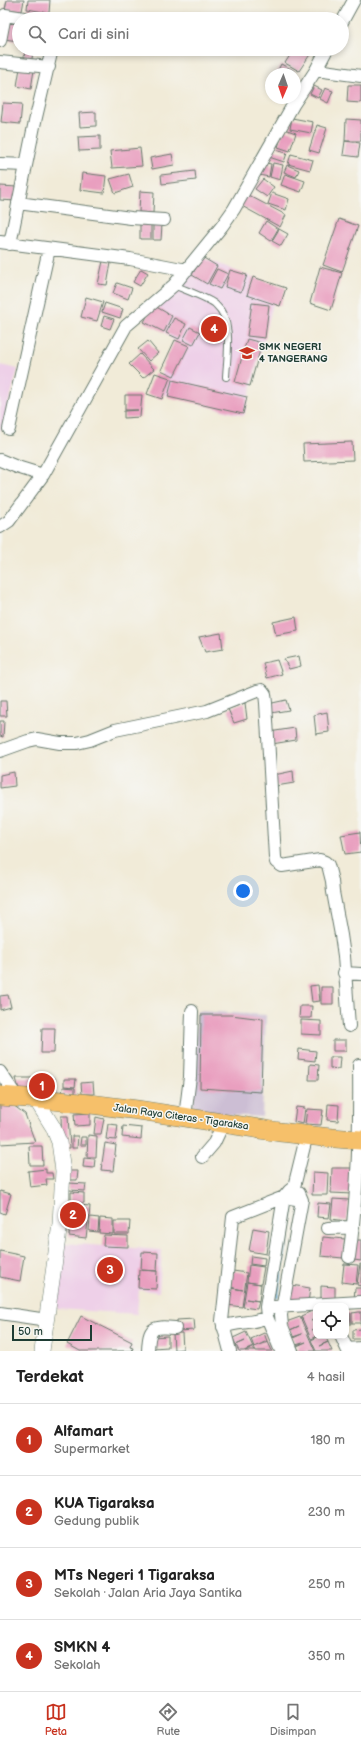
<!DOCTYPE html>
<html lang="id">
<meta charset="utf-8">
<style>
:root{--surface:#fff;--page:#f6f6f6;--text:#222;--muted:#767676;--line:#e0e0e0;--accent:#c8321e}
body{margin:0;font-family:"Balsamiq Sans",sans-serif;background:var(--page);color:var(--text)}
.controls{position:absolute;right:12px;bottom:12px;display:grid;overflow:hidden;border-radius:8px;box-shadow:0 2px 6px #0003}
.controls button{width:36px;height:36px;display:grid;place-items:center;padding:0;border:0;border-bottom:1px solid var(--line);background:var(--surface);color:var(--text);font:20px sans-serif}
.compass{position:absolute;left:265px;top:68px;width:36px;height:36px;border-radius:50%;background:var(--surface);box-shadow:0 2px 6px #0003;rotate:182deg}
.scale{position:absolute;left:12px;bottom:10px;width:80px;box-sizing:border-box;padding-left:4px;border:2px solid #1f3d34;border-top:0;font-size:11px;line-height:14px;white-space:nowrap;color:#1f3d34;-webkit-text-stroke:3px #f6f6f2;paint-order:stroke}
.you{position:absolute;left:243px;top:891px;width:14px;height:14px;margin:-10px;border:3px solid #fff;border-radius:50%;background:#1a73e8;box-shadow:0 0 0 6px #1a73e833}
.badge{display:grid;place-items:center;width:26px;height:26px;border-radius:50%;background:var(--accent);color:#fff;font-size:13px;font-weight:700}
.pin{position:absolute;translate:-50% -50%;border:2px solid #fff;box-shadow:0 1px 4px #0006}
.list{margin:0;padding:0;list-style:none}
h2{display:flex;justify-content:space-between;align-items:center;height:52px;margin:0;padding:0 16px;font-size:17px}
h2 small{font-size:13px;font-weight:400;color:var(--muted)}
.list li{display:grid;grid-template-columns:26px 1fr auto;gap:12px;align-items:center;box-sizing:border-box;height:72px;padding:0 16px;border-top:1px solid var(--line)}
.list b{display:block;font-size:15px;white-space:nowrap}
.list p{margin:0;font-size:13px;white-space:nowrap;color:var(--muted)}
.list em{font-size:13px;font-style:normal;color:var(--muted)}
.icon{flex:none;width:22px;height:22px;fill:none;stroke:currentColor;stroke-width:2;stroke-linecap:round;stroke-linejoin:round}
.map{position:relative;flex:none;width:361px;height:1351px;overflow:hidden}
.search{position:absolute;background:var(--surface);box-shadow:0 2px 6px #0003;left:12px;right:12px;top:12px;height:44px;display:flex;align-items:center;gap:10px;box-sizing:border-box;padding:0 14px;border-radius:22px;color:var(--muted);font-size:15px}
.sheet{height:340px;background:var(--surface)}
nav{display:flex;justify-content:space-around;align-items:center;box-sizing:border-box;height:56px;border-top:1px solid var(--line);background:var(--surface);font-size:11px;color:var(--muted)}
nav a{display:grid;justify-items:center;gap:2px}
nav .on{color:var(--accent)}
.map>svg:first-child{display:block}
.built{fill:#eed0e8}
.industrial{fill:#ccbed4}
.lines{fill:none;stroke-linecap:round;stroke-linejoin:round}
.stream{stroke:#63b0dc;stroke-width:3}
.building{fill:#e99fbf}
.service-casing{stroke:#687a6d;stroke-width:8}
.minor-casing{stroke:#687a6d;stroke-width:14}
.tertiary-casing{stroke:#687a6d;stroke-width:16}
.primary-casing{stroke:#687a6d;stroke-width:20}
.service{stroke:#fff;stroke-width:6}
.minor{stroke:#fff;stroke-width:12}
.tertiary{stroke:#fff;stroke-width:15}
.primary{stroke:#f6c06b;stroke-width:19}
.labels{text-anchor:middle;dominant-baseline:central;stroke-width:3;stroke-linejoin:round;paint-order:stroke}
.poi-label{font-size:10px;font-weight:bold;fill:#1f3d34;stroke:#f6f6f2;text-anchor:start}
.street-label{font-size:10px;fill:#1f3d34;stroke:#f6f6f2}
</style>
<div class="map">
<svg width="361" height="1351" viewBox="0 0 361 1351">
<rect width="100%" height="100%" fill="#f6f6f2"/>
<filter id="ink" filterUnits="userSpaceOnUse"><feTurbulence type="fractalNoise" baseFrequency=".025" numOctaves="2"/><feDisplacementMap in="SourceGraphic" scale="8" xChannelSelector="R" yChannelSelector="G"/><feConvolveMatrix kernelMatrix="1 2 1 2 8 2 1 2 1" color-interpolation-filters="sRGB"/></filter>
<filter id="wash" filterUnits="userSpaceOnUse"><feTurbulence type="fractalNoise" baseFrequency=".012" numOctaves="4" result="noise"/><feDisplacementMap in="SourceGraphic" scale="16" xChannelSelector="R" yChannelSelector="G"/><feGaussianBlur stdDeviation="0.9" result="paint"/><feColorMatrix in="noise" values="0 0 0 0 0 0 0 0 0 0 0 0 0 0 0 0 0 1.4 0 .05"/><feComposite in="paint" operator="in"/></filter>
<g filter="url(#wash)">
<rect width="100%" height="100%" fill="#f1ebd8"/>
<!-- built -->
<path class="built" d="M200,256l77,32 -33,128 -89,-24 19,-51 -25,-23z
M0,365l18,4 -17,62 -1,-1z
M61,1243l101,7 -3,42 -20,-2 -2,24 -80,-5z"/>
<!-- industrial -->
<path class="industrial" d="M197,1011l69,4 -4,102 -69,-4z"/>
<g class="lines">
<!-- stream -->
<path class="stream" d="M277,1297l15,-90
M274,1315l3,9"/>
</g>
<g id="blocks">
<!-- building -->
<path class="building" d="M7,0h17l-2,11 -17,-2z
M28,0h22l-1,13 -22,-4z
M6,20l13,2 -1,19 -14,-2z
M25,49h8l-1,10 -8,-1z
M294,49h11l6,4 -12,18 -14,-8z
M281,64l13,7 -2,3h-16z
M20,68l14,2 -3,19 -14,-3z
M348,85h13v18l-14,-1z
M314,86l8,4 -4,8 -8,-4z
M325,88l8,3 -5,12 -8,-4z
M3,103l19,1 -2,20 -19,-2z
M96,112v14l-16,1 -1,-14z
M292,118l21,4 -2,11 -21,-4z
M346,119l15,1v21h-16z
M317,125l10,3 -8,25 -10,-3z
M284,129l12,4 -6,18 -12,-4z
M100,136v14l-21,1 -1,-14z
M345,141l15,2 -2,14 -15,-2z
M140,148l2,18 -30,2 -2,-17z
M271,149l16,4 -3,9 -15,-5z
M172,154l2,11 -22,4 -2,-11z
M291,154l22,6 -3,10 -22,-6z
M261,162l10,2 -2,13 -10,-2z
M273,163l10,2 -3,15 -10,-3z
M287,165l12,5 -3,7 -12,-5z
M195,171l1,9 -34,4 -1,-9z
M82,173l24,3 -2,17 -24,-3z
M129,174l4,13 -18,6 -5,-14z
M285,174l20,7 -4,11 -20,-7z
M263,179l11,8 -7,10 -12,-8z
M0,186l17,1 -1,14 -16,-1z
M140,191l14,1 -1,21 -14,-1z
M272,193l17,6 -3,11 -18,-6z
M246,194l40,21 -6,12 -40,-22z
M339,219l19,7 -16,46 -19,-7z
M266,221l12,8 -7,12 -12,-8z
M140,222h11v17h-11z
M153,223l9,1 -1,16h-8z
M279,229l9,5 -7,12 -9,-5z
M202,257l15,9 -10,18 -15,-9z
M103,261l8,2 -4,22 -9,-1z
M320,267l22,6 -11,37 -21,-7z
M141,269l7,4 -8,13 -7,-4z
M217,269l11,5 -8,15 -11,-5z
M230,270l17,5 -6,17 -16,-5z
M253,277l33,11 -6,18 -33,-11z
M117,283l15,5 -4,11 -15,-6z
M86,297l17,5 -6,19 -16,-4z
M105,303l18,6 -3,9 -18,-6z
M252,303l17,2 -4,33 -18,-2z
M153,305l19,11 -8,16 -20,-10z
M104,316l10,3 -4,10 -9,-3z
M174,318l12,6 -7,15 -13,-6z
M190,327l10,5 -7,13 -10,-5z
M247,339l15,4 -12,43 -15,-4z
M175,340l14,6 -15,30 -13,-6z
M148,341l10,12 -9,8 -11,-12z
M140,354l14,15 -11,9 -14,-14z
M155,373l15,5 -8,21 -15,-5z
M172,380l75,17 -4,17 -75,-17z
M125,395h17l-2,22 -16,1v-7l14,-1h-13z
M352,442l1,18 -49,2 -1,-18z
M296,617l2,14 -22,4 -3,-13z
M221,633l2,16 -18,3 -6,-15z
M299,656l2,10 -12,3 -5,-10z
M277,660l5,14 -15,4 -4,-15z
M286,700l3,10 -18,3 -3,-9z
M0,701h6l1,15h-7z
M245,703l2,16 -13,4 -6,-14z
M327,712l2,20 -13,2 -2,-19z
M0,721h4l-1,16 -3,-1z
M295,728l1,12 -24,4 -3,-12z
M293,771l1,12 -18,3 -2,-11z
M14,772l1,14 -15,2v-13z
M360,832l1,20 -16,2 -4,-19z
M318,985l2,16 -8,1 -2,-16z
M321,987h12v17h-12z
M8,995l3,12 -11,3v-14z
M300,1006h12l-1,12h-12z
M201,1015h30l32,4 -2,73 -61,-4z
M301,1020l20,1v14l-20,-1z
M42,1028h13l-1,25h-13z
M333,1040h13v11h-13z
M299,1049l17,2 -1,10 -17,-2z
M330,1057h10l-1,12 -9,-1z
M310,1064l9,1 -1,15h-9z
M16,1078h39v20l-36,-8z
M64,1079h12l-1,8 -11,-1z
M93,1082l1,12h-12l-1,-11z
M63,1087l12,1v7l-13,-1z
M0,1104l13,1 12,9 10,28 -35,2z
M328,1104l11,1 -1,16 -11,-1z
M296,1107l9,1 -2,16 -9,-2z
M307,1109l16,1 -2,15 -16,-1z
M90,1113v12l-15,1 -1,-12z
M61,1116h7l2,32h-8z
M96,1117l8,2 -3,15h-7z
M108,1124l10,1 -2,15 -10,-1z
M123,1126l19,2 -1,11 -19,-2z
M88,1135l9,1 -1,21h-9z
M72,1136h6l-1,12h-5z
M81,1137h5v8h-6z
M105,1143l11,2 -3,26 -12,-1z
M29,1146h13l1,19h-13z
M84,1158l11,1 -1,9 -11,-1z
M332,1168h21l-1,26 -21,-1z
M46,1169v4h6l1,6h-7l1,6 -17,2 -2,-16z
M65,1171h13l-1,9h-12z
M313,1172l15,1 -1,22h-15z
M69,1183l17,1 -1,7 -16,-1z
M0,1191l11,3 -6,20 -5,-2z
M71,1192l13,1v10h-13z
M333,1199l16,1 -2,21 -16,-2z
M318,1203l13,1 -2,14 -12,-1z
M67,1204l23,2 -1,13 -23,-2z
M90,1217l9,1 -1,14 -9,-1z
M100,1218l13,1v15l-14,-1z
M70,1219l18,2 -2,17 -17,-2z
M114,1221h16l-1,13h-15z
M253,1228l16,3 -3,23 -17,-3z
M104,1235l24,1v11l-25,-1z
M323,1237l22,2 -2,19 -22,-2z
M356,1240h5v21l-7,-1z
M0,1251l24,5 -4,25 -20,-4z
M142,1252l16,1 -1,18 -16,-1z
M251,1256l14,2 -1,8 -14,-2z
M344,1264l14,1 -2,19 -14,-2z
M360,1264h1v22l-4,-1z
M249,1265l15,2 -3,17 -14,-2z
M139,1270l18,1 -1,18 -18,-1z
M233,1271l14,2 -5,34 -15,-2 3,-17 13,2 -13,-3z
M247,1282l14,2 -2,17 -13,-2 13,2 -2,8 -14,-2z
M291,1285l19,3 -2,15 -18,-2z
M321,1286l14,1v12l-14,-1z
M355,1288h6v12h-7z
M314,1310l2,8 -5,3 5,-2v9l-4,2 4,-2v9l-5,2 -10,-23z
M359,1312h2v14l-1,-3h-8v-10z
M346,1313h4l1,11h-5z
M81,1316l51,26 -2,5 3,1 -1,3h-52l-13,-7z
M300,1317l15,34h-16l-2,-5 9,-4 -10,3 -3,-7 9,-4 -9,3 -3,-7 9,-4 -9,4 -4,-8z
M194,1319l1,11 -18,1v-11z
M361,1329v10h-8v-9z
M246,1332l7,15 -9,4h-5l-3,-6 9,-4 -9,4 -3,-7z
M173,1333h9l1,16 -9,1z
M264,1333l3,8 -13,6 -3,-8z
M168,1336v11l-15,1 -1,-11z
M320,1336h5l3,6 -9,4 9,-4 4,9h-16l-5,-11z
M268,1342l4,9h-16l-2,-4z
M253,1348l2,3h-10z"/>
</g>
</g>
<g filter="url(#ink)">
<use href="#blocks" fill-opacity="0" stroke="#687a6d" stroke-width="1"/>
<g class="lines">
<!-- service casing -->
<g class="service-casing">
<path id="service" d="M174,285c8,4 37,14 42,20 18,16 11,50 10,72"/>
</g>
<!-- minor casing -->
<g class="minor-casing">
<path id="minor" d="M342,22l12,-22
M0,41l5,-26 25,4
M0,62l49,5
M316,70l45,6
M0,164l26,1
M18,203l113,15 33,2
M0,242l130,17 57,11
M10,244l24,-118 18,-77
M9,429l40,-180
M0,460l17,7 26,8
M0,527l9,-6 34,-46 83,-149 48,-41 48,-59 12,-17 59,-104 23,-35 11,-21
M0,751l28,-10 9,-2 23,4h17l13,-3 25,-10 92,-19 50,-20 5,-1 3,4 1,9 9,154 1,5 6,4 38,-6 5,2 3,3 4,16 1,11 8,43 3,21 5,70
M344,973l17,1
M0,1072l17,25
M185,1117l5,-40 2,-66
M202,1157l12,-14 9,-19
M328,1228l25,-1
M349,1257c9,-64 11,-128 10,-192
M274,1307l87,-5
M0,1313l47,7
M223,1327c16,-6 30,-3 44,-10
M341,1336l7,15
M347,1349l14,-1
M148,1351c1,-24 4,-25 27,-23
M230,1351l-8,-30 11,-104 51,-20 18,3
M281,1351l-14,-34 -1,-10 18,-110 5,-6 5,-4 13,-53
M292,1351l-10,-25 -1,-11 21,-115 -3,-7"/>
</g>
<!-- tertiary casing -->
<g class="tertiary-casing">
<path id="tertiary" d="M35,1098l18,29 6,15 4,29 -3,53 -18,127"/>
</g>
<!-- primary casing -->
<g class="primary-casing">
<path id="primary" d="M0,1096c62,4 123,11 184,21 58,9 118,20 177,23"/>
</g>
<!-- service -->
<use href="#service" class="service"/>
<!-- minor -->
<use href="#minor" class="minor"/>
<!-- tertiary -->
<use href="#tertiary" class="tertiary"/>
<!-- primary -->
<use href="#primary" class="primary"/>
</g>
</g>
<!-- icons -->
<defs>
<g id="school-bare" transform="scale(1.2)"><path d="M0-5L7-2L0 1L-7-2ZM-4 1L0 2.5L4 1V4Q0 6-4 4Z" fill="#c8321e" stroke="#f6f6f2" stroke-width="2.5" paint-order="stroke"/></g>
</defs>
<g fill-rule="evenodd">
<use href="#school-bare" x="247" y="353"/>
</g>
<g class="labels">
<!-- poi labels -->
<g class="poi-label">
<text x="259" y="347">SMK NEGERI<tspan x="259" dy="12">4 TANGERANG</tspan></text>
</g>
<!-- street labels -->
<g class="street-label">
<text transform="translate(181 1117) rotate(8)">Jalan Raya Citeras - Tigaraksa</text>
</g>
</g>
</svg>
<div class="controls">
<button><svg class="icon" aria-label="locate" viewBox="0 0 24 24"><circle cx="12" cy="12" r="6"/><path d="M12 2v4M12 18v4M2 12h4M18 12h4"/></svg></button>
</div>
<svg class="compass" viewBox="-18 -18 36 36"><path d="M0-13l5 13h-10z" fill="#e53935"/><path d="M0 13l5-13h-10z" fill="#767676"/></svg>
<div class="scale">50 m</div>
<div class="you"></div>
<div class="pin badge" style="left:42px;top:1086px">1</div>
<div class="pin badge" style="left:73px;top:1215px">2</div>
<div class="pin badge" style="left:110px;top:1270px">3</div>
<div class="pin badge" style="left:214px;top:329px">4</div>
<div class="search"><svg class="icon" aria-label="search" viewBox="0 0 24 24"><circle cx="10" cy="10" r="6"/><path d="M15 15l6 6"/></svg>Cari di sini</div>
</div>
<section class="sheet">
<h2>Terdekat<small>4 hasil</small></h2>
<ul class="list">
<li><span class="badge">1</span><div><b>Alfamart</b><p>Supermarket</p></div><em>180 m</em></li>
<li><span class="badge">2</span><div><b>KUA Tigaraksa</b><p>Gedung publik</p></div><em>230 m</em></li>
<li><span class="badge">3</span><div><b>MTs Negeri 1 Tigaraksa</b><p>Sekolah · Jalan Aria Jaya Santika</p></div><em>250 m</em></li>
<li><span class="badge">4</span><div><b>SMKN 4</b><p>Sekolah</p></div><em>350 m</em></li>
</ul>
</section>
<nav>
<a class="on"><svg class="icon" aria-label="map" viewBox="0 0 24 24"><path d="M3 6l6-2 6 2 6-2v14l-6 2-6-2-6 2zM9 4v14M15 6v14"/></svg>Peta</a>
<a><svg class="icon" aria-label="directions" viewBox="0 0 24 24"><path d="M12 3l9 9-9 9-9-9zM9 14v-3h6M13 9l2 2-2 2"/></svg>Rute</a>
<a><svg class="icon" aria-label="saved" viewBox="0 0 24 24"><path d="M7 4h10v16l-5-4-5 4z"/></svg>Disimpan</a>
</nav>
